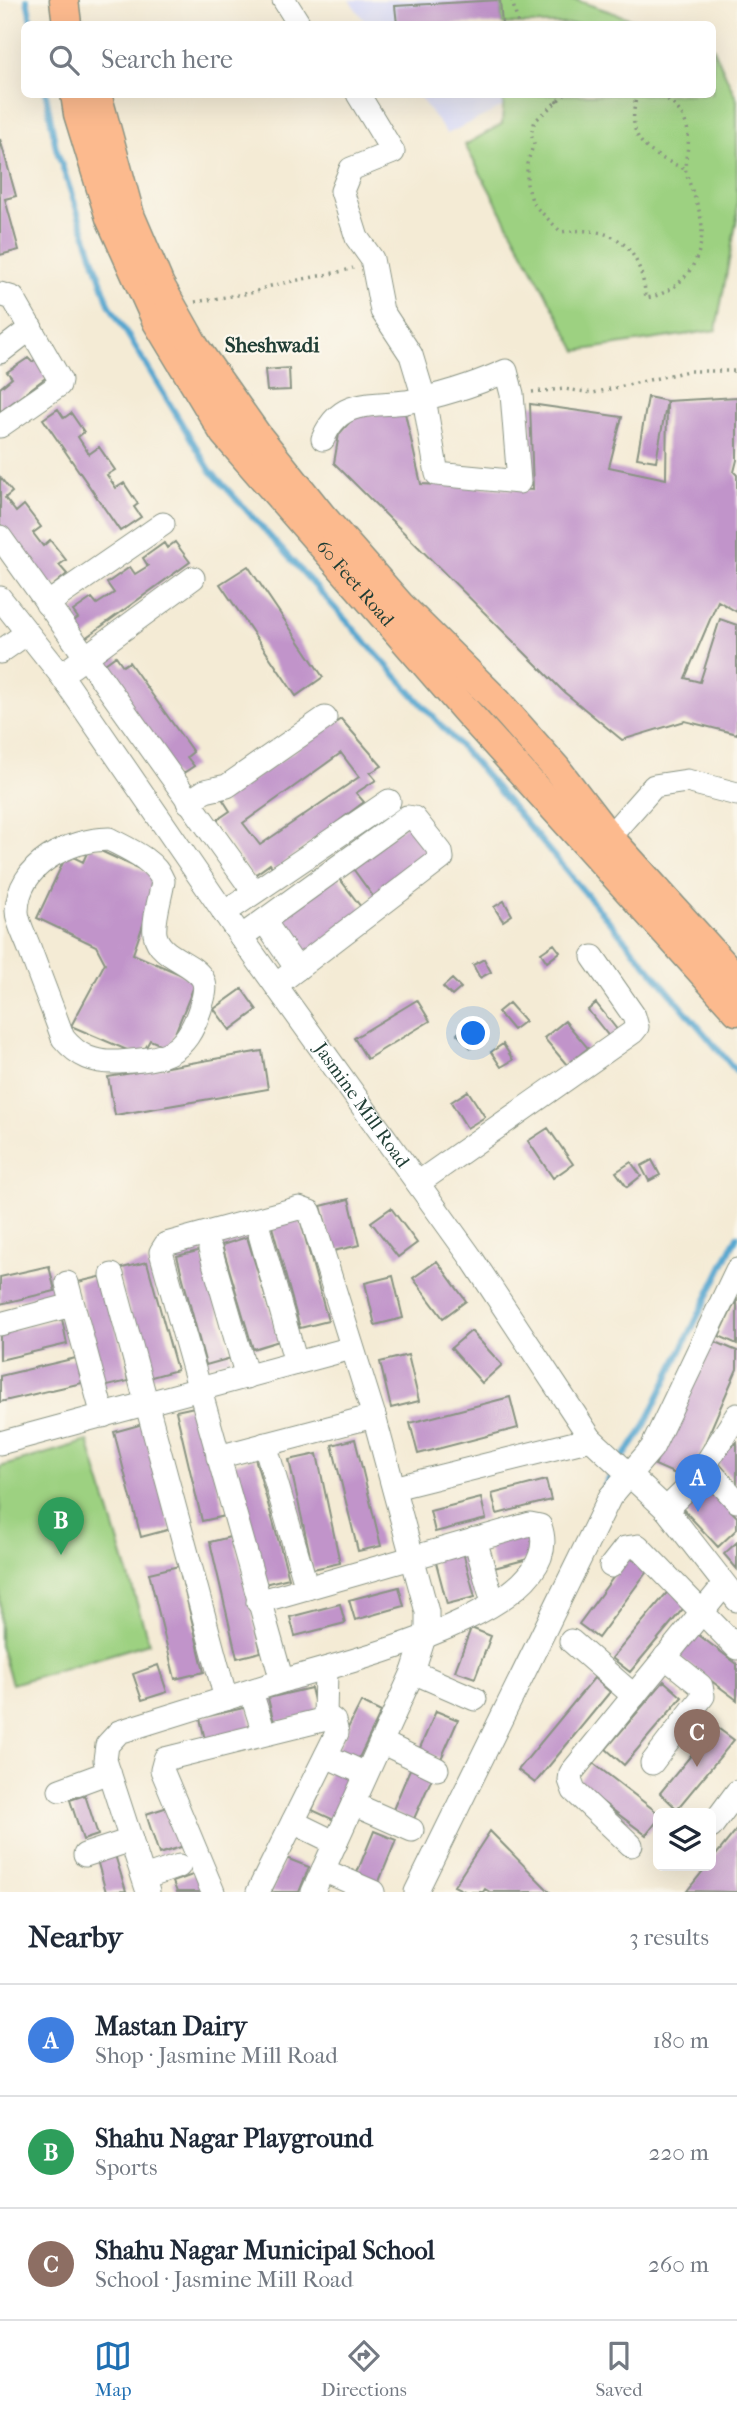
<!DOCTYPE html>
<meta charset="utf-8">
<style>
:root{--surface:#fff;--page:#f2f2f3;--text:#1f2937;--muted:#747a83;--line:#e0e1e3;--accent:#1f6fb2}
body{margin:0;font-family:"IM FELL French Canon",serif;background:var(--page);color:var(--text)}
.controls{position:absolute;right:21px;bottom:21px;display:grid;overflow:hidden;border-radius:10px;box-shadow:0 7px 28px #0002}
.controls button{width:63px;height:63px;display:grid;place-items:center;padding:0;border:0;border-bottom:2px solid var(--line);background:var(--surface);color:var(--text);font:35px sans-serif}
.you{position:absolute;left:474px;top:1034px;width:24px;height:24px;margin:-18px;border:5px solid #fff;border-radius:50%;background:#1a73e8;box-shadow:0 0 0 10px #1a73e833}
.badge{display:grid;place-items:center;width:46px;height:46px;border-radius:50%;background:var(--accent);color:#fff;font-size:23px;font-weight:700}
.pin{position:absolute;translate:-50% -58px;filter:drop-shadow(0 2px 4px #0008)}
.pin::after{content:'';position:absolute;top:37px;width:24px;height:21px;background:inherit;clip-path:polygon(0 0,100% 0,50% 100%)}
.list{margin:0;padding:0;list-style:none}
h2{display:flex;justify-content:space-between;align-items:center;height:91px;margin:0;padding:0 28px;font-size:30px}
h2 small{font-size:23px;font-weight:400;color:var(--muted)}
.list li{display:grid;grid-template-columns:46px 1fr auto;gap:21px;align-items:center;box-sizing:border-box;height:112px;padding:0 28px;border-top:2px solid var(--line)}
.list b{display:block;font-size:26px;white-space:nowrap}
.list p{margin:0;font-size:23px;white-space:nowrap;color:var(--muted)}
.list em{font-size:23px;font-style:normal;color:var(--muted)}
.icon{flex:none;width:38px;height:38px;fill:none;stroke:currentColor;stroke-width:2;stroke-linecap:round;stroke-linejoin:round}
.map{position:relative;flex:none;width:737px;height:1892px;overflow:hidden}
.search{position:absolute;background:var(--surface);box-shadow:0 7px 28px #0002;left:21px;right:21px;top:21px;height:77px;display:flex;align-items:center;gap:18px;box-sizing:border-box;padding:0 24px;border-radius:10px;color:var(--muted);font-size:26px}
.sheet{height:427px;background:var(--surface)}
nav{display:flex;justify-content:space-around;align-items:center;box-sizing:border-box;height:98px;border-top:2px solid var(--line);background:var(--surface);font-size:19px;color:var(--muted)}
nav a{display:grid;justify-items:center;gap:4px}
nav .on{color:var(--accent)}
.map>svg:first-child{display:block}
.built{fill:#d5d8f9}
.green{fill:#9dd181;stroke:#5e875a;stroke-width:2}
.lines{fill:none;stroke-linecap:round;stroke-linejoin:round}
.stream{stroke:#55a6cf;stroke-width:6}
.building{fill:#c194ca;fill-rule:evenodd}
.minor-casing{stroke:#8a9484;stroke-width:25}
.major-casing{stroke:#8a9484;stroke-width:31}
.path{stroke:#8a9484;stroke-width:3.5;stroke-dasharray:2 5;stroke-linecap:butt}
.minor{stroke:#fff;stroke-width:23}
.major{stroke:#fcba8e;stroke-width:28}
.labels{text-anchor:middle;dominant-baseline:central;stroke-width:5;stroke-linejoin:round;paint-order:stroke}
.street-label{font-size:19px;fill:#1f3d34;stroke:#fbf7ec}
.neighbourhood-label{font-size:21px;font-weight:bold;fill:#1f3d34;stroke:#fbf7ec}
</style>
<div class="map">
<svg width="737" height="1892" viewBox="0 0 737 1892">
<rect width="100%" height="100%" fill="#fbf7ec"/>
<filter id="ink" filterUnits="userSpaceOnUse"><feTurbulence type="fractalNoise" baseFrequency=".0143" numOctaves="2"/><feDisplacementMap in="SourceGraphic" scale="14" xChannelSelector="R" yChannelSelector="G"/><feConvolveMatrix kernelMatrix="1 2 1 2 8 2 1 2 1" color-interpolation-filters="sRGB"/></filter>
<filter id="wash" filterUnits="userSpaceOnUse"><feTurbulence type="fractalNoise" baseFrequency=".00686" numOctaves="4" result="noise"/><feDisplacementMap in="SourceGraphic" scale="28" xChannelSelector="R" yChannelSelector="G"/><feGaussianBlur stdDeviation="1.57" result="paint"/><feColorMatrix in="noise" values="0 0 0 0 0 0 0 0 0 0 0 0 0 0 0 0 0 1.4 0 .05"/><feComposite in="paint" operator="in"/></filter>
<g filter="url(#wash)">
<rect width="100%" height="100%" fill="#f4ebd5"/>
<!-- built -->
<path class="built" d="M349,0h152l1,24h-135z
M418,95h86v11l-57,28z"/>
<!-- green -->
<path class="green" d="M501,0h75l70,24h-144z
M713,47l24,53v118l-21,112 -139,21 -112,-206 37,-21 2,-29 208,-1z
M88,1441l61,202 -137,41 -12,-39v-178z"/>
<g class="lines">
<!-- stream -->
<path class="stream" d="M27,0l5,24
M46,94l10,54 53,156 101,166 266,294 261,308
M622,1459l19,-26 96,-197
M602,1492l13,-24"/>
</g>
<g id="blocks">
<!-- building -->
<path class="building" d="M500,0l2,24h-105l-2,-18z
M0,139l16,57 -11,3 14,51 -19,5z
M39,357l13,16 -52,39v-24l12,-10 -5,-6 21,-14 4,4z
M289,368l1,22 -23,1 -2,-21z
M648,397l19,4 -11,60 -19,-3z
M737,397v63l-3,12 3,3v137l-19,-11 -33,77 15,4 20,-63 17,6v109l-52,-13 -63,19 -58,-48 -230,-229 5,-29 17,-19 49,-2 16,71 112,6 -3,-86 92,13 -13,50 57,12 1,-78z
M58,409l6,9 7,-5 13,19 -6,5 11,17 10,-7 16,23 -8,5 9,13 8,-5 14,21 -4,3 7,10 -21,14 -77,-112z
M0,477l12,15 -7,6 11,14 8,-7 17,22 -8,6 10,13 7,-6 16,20 -7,5 8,9 -18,15 -49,-65z
M175,542l15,20 -109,79 -12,-17 9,-6 -5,-7 19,-13 5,6 17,-11 -7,-10 23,-16 5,7 13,-8 -5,-8 21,-15 3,5z
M248,566l75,111 -27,19 -76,-112z
M116,656l7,10 6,-4 64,90 -6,5 7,9 -18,12 -78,-109z
M341,719l41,47 -12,7 6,7 -20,13 8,9 -90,68 -4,-6 -17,12 -39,-54 16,-11 -7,-11zM341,753l18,24 -99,68 -17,-22z
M413,820l24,33 -59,50 -27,-37z
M90,846l69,32 -26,76 63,27 -27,67 -19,-8 -9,16 -70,-30 34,-63 -9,-17 -59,-28 30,-64 16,8z
M336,874l28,37 -67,51 -29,-39z
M504,901l8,14 -9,6 -9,-14z
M554,944l6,8 -13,10 -6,-9z
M484,959l7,13 -11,6 -7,-13z
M452,979l9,9 -9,8 -9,-9z
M242,989l15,21 -27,20 -16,-21z
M417,1000l13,21 -63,38 -13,-21z
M509,1003l16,18 -12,9 -15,-18z
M596,1003l23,29 -8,7 -23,-29z
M565,1021l23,27 -21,17 -23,-27z
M466,1025l14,14 -9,9 -14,-14z
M503,1044l10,16 -12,7 -10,-15z
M262,1051l6,38 -153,26 -7,-38z
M468,1091l17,26 -18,11 -16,-26z
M548,1128l25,36 -20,14 -25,-37z
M652,1160l8,15 -11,6 -8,-15z
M631,1162l10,14 -14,11 -11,-15z
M349,1199l11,46 -27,6 -12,-45z
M391,1208l26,35 -19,14 -27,-35z
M299,1215l29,106 -28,7 -29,-105z
M247,1237l32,104 -26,8 -31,-104z
M202,1250l29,108 -25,7 -29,-109z
M437,1261l29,40 -23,17 -30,-40z
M147,1262l30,108 -29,8 -30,-109z
M49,1266l6,25 -55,13v-27z
M104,1276l24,105 -25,6 -25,-105z
M393,1276l10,42 -28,7 -10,-42z
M737,1298v46l-18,-8z
M62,1319l5,25 -67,16v-27z
M471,1331l31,34 -20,18 -31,-35z
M709,1339l28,12v18l-48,111 -34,-15z
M408,1355l11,46 -28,7 -11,-46z
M76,1358l6,25 -82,19v-26z
M510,1397l8,31 -100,26 -8,-31z
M199,1406l26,110 -23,5 -26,-110z
M143,1424l28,105 -30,8 -27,-105z
M355,1439l26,107 -23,5 -26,-106z
M737,1442v43l-21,-25z
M317,1454l23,109 -27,6 -24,-109z
M255,1458l34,120 -29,7 -34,-119z
M546,1480l5,20 -54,14 -5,-20z
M706,1484l31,33v12l-19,18 -37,-40z
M481,1498l5,21 -51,13 -5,-21z
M532,1530l7,26 -45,12 -7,-25z
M234,1536l27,116 -24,6 -27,-116z
M737,1542v27l-13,-15z
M462,1548l13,49 -28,7 -13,-49z
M629,1556l19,14 -50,68 -19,-14z
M179,1566l25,106 -29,7 -26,-106z
M399,1587l5,19 -49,14 -6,-20z
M670,1589l17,15 -57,68 -18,-14z
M340,1604l5,19 -50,13 -5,-19z
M471,1628l20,8 -16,42 -20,-7z
M696,1633l41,31v36l-59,-44z
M158,1665l9,27 -25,8 -9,-26z
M594,1678l16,14 -75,91 -17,-13z
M664,1681l18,16 -58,68 -18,-16z
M311,1688l6,25 -43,10 -6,-25z
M361,1702l20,10 -23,48 -21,-10z
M248,1707l5,23 -48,10 -5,-22z
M436,1711l22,9 -17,39 -22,-9z
M715,1726l19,14 -57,69 -17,-16z
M593,1763l65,50v7l-12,15 -69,-52z
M331,1769l22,10 -19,41 -22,-10z
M410,1769l22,9 -19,43 -21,-9z
M85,1795l13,40 -15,5 -13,-40z
M171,1806l13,40 -25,8 -13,-40z
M737,1829v63l-50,-1 20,-25h4v-5z
M374,1831l22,9 -18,44 -22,-9z
M490,1831l60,61h-60l-5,-3 -2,3h-17l-12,-6z
M115,1855l11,36 -20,1 -9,-32z
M286,1858l23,9 -10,25h-28z
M198,1873l7,19h-28l-4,-10z"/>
</g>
</g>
<g filter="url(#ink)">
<use href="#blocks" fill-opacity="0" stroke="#8a9484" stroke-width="2"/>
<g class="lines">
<!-- minor casing -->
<g class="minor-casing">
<g id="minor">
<path d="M284,0l15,24"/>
<path d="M0,294l13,4 47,82 -1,5 -59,41"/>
<path d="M0,352l31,-24"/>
<path d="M323,439c6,-15 16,-28 34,-32 15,-4 33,-3 49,-5 35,-6 68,-17 100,-31l6,23 7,88 -82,-8 -13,-76 -13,-43 -29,-44 -10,-52 -15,-21 -15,-47 9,-22 42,-17 -35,-58"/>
<path d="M0,537l254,355"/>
<path id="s1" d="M0,598l61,77 180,262 231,322 119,180 75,70 71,91"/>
<path d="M47,604l116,-80"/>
<path d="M0,652l27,-19"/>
<path d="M72,667l121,-89"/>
<path d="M188,802l17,-11 22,-5 98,-68"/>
<path d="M609,837l45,-51 33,-5 50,13"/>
<path d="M109,839c19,10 46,21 54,42 -2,15 -10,38 -8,53 4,23 36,27 47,44 6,9 1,21 -2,31 -15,46 -35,50 -81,53 -25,1 -40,-5 -56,-24 -11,-31 -23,-61 -34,-91 -4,-11 -12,-25 -12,-36 1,-47 52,-71 92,-72z"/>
<path d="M224,913l165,-112"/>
<path d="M264,921l33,48"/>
<path d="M241,937l166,-120 7,1 27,34 1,6 -166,127"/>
<path d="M418,1183l215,-151 4,-5 -3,-11 -41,-59"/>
<path d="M256,1220l40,143"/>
<path d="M210,1249l37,128"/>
<path d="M112,1275l114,424"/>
<path d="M67,1283l36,133"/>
<path d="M0,1324l72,-19"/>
<path d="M0,1443l352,-95"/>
<path d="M265,1444l42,144"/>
<path d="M218,1457l156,-41"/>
<path d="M705,1466l32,35"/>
<path d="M394,1488l197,-49"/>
<path d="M666,1509l29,-28 42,-66"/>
<path d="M475,1539l18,64"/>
<path d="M611,1566l14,-18 13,-2 99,102"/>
<path d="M571,1641l63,55"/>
<path d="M413,1672l62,27"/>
<path d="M282,1681l-121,-429 5,-8 133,-36 11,4 64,204 53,196v16l-14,44 -100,220"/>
<path d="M251,1692l13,41"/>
<path d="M325,1718l1,-49"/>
<path d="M381,1742l56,27"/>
<path d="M326,1756l40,18"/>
<path d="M652,1763l51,-67 -2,-10 -36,-29"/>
<path d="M60,1790l49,-18"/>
<path d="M353,1804l59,26"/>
<path d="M293,1822l43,21"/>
<path d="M711,1827l26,-35"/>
<path d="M631,1845l-57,-54 -4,-11 1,-7 153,-188"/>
<path d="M85,1855l46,-15"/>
<path d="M323,1870l50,22"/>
<path d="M144,1878l35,-12"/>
<path d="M148,1892l-43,-132 2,-15 12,-13c54,-17 108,-34 163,-51 54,-17 289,-69 258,-155l-10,-2 -272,78"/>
<path d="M213,1892l-51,-122 3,-11 165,-41 4,3 3,12 -79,159"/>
<path d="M416,1892l194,-395 42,-49 85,-178"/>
</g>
</g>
<!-- major casing -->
<g class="major-casing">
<g id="major">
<path d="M64,0l3,24"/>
<path id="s2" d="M75,94l3,20 32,104 47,104 67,111 244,280 269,298"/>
<path d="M97,94l33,121 30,70 35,62 62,88 64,80 79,90 96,95 60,68 53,69 128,142"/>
</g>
</g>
<!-- path -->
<path class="path" d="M512,0l6,24
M553,94l5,9
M565,94l-30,27 -4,12 3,10 -7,21v20l6,20 28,28c53,-7 79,12 85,66 33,-5 56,-34 56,-68 0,-20 -11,-39 -16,-58 -2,-8 1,-18 2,-26 3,-24 -10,-42 -30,-52
M637,94c-12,47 9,58 48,75
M195,302l61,-10c7,-8 79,-17 97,-24
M532,392l32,-3 29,4 95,-22h49"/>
<!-- minor -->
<use href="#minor" class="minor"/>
<!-- major -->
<use href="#major" class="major"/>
</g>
</g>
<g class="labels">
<!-- street labels -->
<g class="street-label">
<text stroke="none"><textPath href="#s2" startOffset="572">60 Feet Road</textPath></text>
<text stroke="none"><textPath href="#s1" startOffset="623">Jasmine Mill Road</textPath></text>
</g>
<!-- neighbourhood labels -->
<g class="neighbourhood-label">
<text x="272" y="345">Sheshwadi</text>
</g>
</g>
</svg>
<div class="controls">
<button><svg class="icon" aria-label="layers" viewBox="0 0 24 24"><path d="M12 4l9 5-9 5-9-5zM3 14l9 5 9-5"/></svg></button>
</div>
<div class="you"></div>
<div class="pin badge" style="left:698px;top:1512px;background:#3f7fe0">A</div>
<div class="pin badge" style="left:61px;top:1555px;background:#2e9e5b">B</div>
<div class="pin badge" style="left:697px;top:1767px;background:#8d6e63">C</div>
<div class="search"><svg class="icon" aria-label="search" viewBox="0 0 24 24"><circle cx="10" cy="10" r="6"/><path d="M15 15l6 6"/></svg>Search here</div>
</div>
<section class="sheet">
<h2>Nearby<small>3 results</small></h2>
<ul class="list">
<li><span class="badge" style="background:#3f7fe0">A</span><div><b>Mastan Dairy</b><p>Shop · Jasmine Mill Road</p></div><em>180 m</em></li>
<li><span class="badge" style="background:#2e9e5b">B</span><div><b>Shahu Nagar Playground</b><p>Sports</p></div><em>220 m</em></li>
<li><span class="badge" style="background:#8d6e63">C</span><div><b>Shahu Nagar Municipal School</b><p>School · Jasmine Mill Road</p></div><em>260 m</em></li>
</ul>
</section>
<nav>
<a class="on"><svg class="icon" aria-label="map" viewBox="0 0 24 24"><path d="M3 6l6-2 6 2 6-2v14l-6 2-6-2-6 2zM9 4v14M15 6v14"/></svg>Map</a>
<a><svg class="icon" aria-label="directions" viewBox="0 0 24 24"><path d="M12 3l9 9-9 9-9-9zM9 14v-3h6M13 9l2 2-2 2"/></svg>Directions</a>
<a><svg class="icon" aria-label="saved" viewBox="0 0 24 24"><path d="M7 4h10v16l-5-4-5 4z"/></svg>Saved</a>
</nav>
